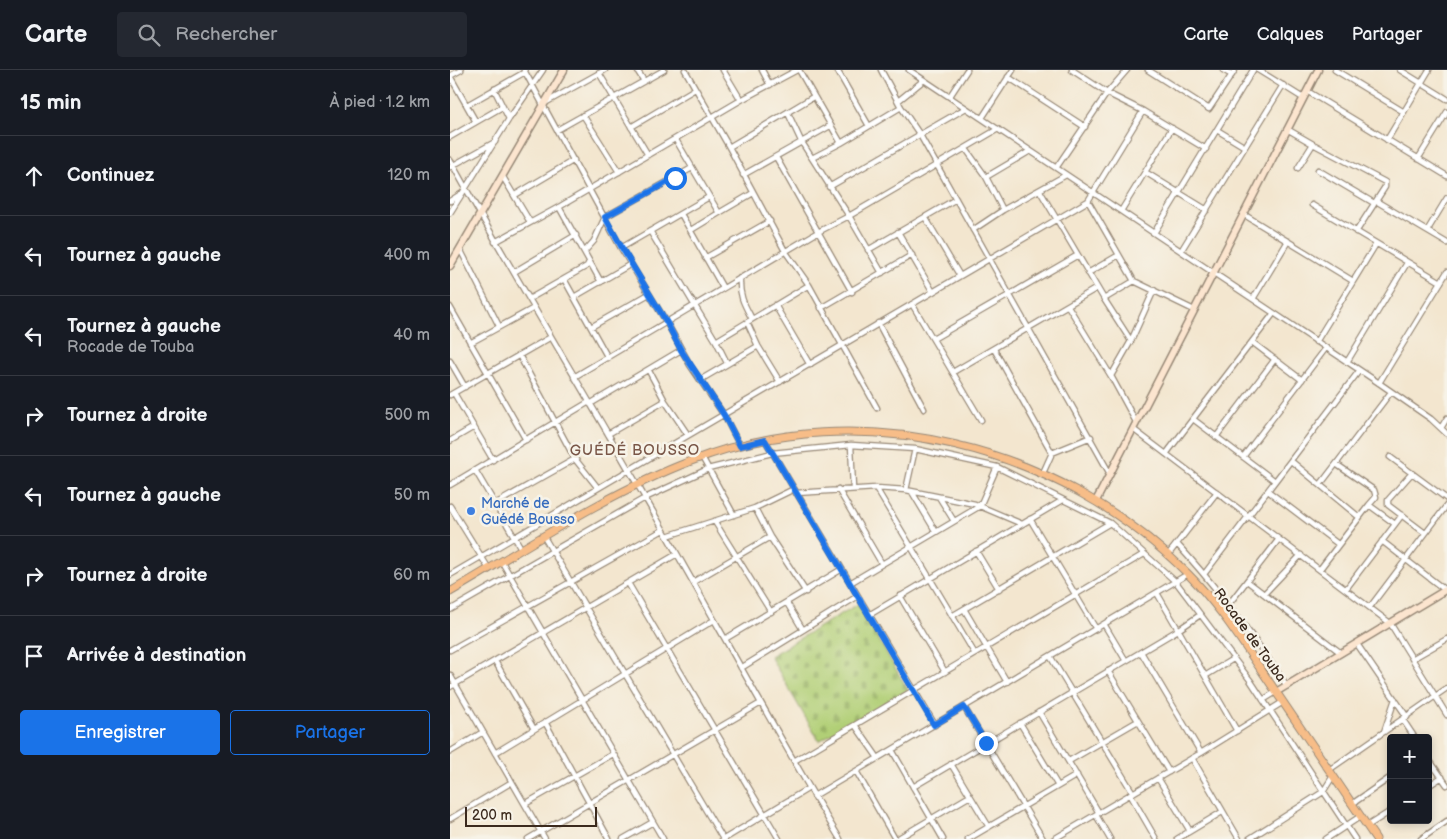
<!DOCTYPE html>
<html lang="fr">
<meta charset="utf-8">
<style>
:root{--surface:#171b24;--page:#242831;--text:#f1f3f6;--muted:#9ea1a6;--line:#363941;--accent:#1a73e8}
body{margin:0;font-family:"Balsamiq Sans",sans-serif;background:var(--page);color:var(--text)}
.controls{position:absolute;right:15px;bottom:15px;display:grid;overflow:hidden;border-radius:5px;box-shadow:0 2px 8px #0003}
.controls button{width:45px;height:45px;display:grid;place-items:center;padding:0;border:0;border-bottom:1px solid var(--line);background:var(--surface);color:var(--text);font:25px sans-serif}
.scale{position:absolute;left:15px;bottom:12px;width:132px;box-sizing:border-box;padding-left:5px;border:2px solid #3b2a1e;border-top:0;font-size:14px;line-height:18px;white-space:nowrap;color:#3b2a1e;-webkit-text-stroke:4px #f7f3e8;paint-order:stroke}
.stop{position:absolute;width:15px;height:15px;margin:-11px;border:4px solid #1a73e8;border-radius:50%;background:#fff}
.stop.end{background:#1a73e8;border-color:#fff;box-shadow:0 1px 5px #0008}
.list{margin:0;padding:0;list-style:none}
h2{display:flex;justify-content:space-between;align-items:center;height:65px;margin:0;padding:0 20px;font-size:21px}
h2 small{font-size:16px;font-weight:400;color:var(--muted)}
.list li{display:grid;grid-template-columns:32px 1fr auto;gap:15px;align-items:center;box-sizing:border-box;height:80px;padding:0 20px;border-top:1px solid var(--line)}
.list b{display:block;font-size:19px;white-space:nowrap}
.list p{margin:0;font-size:16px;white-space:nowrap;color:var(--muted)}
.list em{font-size:16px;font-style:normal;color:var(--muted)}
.actions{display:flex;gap:10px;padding:15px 20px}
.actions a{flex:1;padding:11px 0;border:1px solid var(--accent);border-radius:5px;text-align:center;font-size:18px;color:var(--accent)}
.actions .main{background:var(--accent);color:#fff}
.icon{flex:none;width:28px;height:28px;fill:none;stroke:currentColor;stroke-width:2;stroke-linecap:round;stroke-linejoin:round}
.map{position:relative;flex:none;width:997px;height:769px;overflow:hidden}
header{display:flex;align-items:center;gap:30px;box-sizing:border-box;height:70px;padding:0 25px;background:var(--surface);border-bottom:1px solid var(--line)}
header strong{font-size:24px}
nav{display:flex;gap:28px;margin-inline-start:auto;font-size:18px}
.search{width:350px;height:45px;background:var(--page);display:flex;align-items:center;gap:12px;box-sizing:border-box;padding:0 18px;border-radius:5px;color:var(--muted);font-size:19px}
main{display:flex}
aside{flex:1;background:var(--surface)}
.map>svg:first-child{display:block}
.cemetery{fill:url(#cemetery-stones);stroke:#767c4a}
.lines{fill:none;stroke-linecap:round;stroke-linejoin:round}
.street-casing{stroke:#978876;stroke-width:7}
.secondary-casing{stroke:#978876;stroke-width:9}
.primary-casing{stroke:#978876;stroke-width:9}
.street{stroke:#fff;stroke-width:4.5}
.secondary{stroke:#fce5cf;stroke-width:6}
.primary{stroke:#f7bd88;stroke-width:7}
.route{stroke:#1a73e8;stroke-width:6}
.shop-dot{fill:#3f7fe0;stroke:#f7f3e8;stroke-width:2}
.labels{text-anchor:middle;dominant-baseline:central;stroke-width:5;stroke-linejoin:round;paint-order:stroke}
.shop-label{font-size:14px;fill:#366cbe;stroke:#f7f3e8;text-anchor:start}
.street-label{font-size:14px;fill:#3b2a1e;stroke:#f7f3e8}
.neighbourhood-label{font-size:15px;letter-spacing:1px;fill:#795647;stroke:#f7f3e8}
</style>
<header>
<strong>Carte</strong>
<div class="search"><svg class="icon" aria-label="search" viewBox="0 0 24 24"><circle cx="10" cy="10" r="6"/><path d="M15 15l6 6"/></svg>Rechercher</div>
<nav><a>Carte</a><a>Calques</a><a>Partager</a></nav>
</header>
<main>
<aside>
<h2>15 min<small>À pied · 1.2 km</small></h2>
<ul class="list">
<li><svg class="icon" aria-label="ahead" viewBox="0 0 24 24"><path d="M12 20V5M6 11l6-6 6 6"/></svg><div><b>Continuez</b></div><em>120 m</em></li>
<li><svg class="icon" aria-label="left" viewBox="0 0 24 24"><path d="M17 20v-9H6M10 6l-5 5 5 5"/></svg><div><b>Tournez à gauche</b></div><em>400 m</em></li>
<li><svg class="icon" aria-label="left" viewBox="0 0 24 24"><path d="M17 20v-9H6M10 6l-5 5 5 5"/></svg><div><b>Tournez à gauche</b><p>Rocade de Touba</p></div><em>40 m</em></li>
<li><svg class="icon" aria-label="right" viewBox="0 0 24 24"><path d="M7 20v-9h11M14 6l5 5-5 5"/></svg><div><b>Tournez à droite</b></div><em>500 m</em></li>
<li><svg class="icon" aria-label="left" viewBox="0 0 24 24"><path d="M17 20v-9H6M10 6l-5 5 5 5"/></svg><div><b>Tournez à gauche</b></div><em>50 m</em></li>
<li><svg class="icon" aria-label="right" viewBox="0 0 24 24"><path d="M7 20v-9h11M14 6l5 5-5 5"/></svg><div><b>Tournez à droite</b></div><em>60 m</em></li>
<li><svg class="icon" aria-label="arrive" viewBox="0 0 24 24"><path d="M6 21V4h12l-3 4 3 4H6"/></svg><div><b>Arrivée à destination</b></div></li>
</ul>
<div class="actions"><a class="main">Enregistrer</a><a>Partager</a></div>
</aside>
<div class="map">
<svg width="997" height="769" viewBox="0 0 997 769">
<defs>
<pattern id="cemetery-stones" width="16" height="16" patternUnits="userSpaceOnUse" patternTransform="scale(1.25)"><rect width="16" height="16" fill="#b1cf76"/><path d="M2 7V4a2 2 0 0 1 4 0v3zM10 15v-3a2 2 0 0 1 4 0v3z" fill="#99b266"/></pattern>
</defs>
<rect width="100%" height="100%" fill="#f7f3e8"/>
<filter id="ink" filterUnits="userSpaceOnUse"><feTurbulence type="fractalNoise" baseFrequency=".02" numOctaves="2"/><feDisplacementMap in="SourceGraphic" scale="10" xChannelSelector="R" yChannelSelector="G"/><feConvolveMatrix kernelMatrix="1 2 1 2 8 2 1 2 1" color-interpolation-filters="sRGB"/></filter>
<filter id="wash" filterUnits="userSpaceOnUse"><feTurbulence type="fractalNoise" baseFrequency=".0096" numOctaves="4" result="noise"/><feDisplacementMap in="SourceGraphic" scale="20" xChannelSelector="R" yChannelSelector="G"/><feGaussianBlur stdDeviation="1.12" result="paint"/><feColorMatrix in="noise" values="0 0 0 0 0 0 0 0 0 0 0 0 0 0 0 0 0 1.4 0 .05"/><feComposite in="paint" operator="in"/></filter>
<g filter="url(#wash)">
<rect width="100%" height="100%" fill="#f3e6cf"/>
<!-- cemetery -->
<path class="cemetery" d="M408,534l50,86 -89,51 -49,-85z"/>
</g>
<g filter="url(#ink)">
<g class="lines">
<!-- street casing -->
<g class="street-casing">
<path id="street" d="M74,0l97,178 46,75 23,42 34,50 16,31
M187,0l7,11
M235,0l44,77 56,104 24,34 68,123
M273,0l18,30
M312,0l8,15
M349,0l42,73
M387,0l32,56
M431,0l20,37 19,28 190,339
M459,0l470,313 52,36 16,15
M622,0l35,23 36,18 63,38
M698,0l61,39 26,-39
M773,0l9,5
M808,0l45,28
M885,0l69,42
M950,0l47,29
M149,3l49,82
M0,6l26,46
M0,6l11,-6
M558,7l77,50
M44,19l15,30
M857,21l140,85
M500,26l17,-26
M448,31l26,-21
M95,33l60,-33
M17,35l58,-33
M338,43l13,28 48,75 33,57
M133,45l36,57
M532,48l31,-48
M181,57l64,-38
M837,59l26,15 72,38v5l-29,45
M107,60l107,-60
M767,60l28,17
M0,67l52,-30
M226,70l43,73 34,-20
M937,70l42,-70
M279,77l84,-50
M516,79l20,28 17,33
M326,87l76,135
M362,88l29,-15 60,-36
M968,89l29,-47
M0,90c60,109 125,216 187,324 69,118 132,238 203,355
M0,97l45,-25
M606,98l51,-75 20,-23
M848,98l15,-24
M868,100l56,33
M695,102l62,38
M293,105l87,-49
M53,107l27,45
M536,107l44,-26
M379,117l137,-79
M590,121l64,108 27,42
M65,125l59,-35
M0,131l11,-7
M638,131l46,80 60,29
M926,131l71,42
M862,135l129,77
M109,137l42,75
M671,141l51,-83
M0,143l59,-94 34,-49
M231,144l42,74
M793,144l110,67
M475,147l35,59
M241,160l28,-17
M523,160l30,-20 63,-35
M200,161l66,110 11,22
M977,161l20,-33
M448,162l35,60
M704,163l99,-163
M45,172l64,-35 182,-107 56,-30
M171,178l88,-51
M10,179l39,77
M418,180l88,-51
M135,181l9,-10 11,-24 87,-49
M731,181l102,-166
M255,188l65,-37
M64,202l62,-37
M638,203l31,-18
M290,208c-1,18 4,26 12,41
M114,209l44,79
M124,227l57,-33
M79,229l58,-33 2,-4
M654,229l30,-18
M803,229l35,-58
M462,234l69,116
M325,235l35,60
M618,236l43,70 25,46
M0,237l76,133
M371,238l91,-53
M297,252l11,24 22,36
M428,253l46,86
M141,257l58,-33
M483,269l145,-84
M266,271l93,-56
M802,272l50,38
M866,272l60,-98
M20,273l64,-35
M544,279l58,104
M69,285l56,104 23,29
M0,291l15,26
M897,292l60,-99
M199,301l16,30 23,34
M503,302l144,-84
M661,306l20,-35 23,-51
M124,307l244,-145 31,-16 149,-87
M250,310l58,-34
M929,313l68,-111
M4,323l39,67
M0,325l101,-58
M140,334l91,-54
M743,349l82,62
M991,358l6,-10
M683,359l257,194 57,92
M158,364l57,-33
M766,367l59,-78
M315,370l170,285
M0,371l24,-14
M401,375l2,44
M716,384l108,-141
M252,387l32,58
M793,387l83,-109
M940,387l57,42
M841,391l68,56
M25,400l47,80
M593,403l9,-20 39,-16
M962,403l-24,27v5l37,28
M0,415l139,-83
M870,415l71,-93
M426,418l99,166
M388,419l44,75
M456,420l9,-41
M818,421l70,53
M462,422l24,40
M346,423l80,-5 30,2 69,14 47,20
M489,427l15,24
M45,434l80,-45
M919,435l26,19
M0,436l39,63
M305,438l15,29 36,55
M580,449l66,110
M265,452l56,90
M217,466l88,-28 39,-19
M94,467l179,302
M932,471l63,49
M727,474c41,44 76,92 110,142
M526,481l23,38
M718,485l49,-63
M52,492l161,277
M870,499l49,-64 7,-8 -2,-7 -38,-26
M755,503l154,-202
M0,505l638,-374 55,-90
M797,511l94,72
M243,512l77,-45
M178,513l151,256
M400,513l130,-77 17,-39
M896,519l56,-74
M707,523l80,138
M814,524l37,-39
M450,526l45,76
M337,533l16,27
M920,537l77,-102
M514,539l43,73
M0,540l195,-112 63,-29 64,-16 79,-8 64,4 82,18 113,56 66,59 74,98 105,159
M771,542l8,-8 50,-65
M419,545l194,-115
M502,546l158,-93
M654,554l22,37
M275,569l117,-70
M907,574l50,73
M0,580l213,-120
M691,582l60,101
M600,586l83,137
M962,589l35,-20
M45,591l39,68
M291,598l117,-72
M658,601l61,101
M0,605l95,164
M755,606l28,-17
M0,617l227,-133
M813,630l13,-8
M514,637l79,132
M589,642l60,101
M953,650l12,18
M95,652l64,117
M570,653l38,63
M405,655l23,33
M934,662l11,-33
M442,680l51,89
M0,682l33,-20
M45,683l219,-133
M742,688l47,81
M978,688l19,27
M344,691l350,-207
M619,691l69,-40
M501,694l38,63
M879,700l118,-82
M406,701l39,68
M708,708l32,53
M978,716l14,-9
M463,717l265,-157 22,-15
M680,724l26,45
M364,726l374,-222
M75,734l88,-50
M902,734l39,-27
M646,745l14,24
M0,749l62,-37
M917,756l24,-15
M78,769l233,-136
M173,769l30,-17
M274,769l85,-51
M447,769l73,-43
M518,769l109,-64
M604,769l147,-86 82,-51
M727,769l45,-27
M799,769l74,-47 10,-16
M876,769l35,-23
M971,769l26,-18"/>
</g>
<!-- secondary casing -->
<g class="secondary-casing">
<path id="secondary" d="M0,196l114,-196
M646,431l222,-431
M826,622l171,-103"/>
</g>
<!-- primary casing -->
<g class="primary-casing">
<path id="primary" d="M0,522c77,-45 157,-99 241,-131 169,-66 370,-15 496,112 33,33 57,72 83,110 35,52 71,104 106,156"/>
</g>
<!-- street -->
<use href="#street" class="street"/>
<!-- secondary -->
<use href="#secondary" class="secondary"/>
<!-- primary -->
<use href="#primary" class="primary"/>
</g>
</g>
<g class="lines" filter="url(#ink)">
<!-- route -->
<path class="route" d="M225,108l-70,39 17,31 45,75 14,27 43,65 16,31 25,-6 169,285 30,-18 22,36"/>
</g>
<!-- markers -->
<circle class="shop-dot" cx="21" cy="441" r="5"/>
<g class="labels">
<!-- shop labels -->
<g class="shop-label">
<text x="31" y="433">Marché de<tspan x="31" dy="16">Guédé Bousso</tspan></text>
</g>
<!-- street labels -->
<g class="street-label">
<text transform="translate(800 565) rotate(54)">Rocade de Touba</text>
</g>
<!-- neighbourhood labels -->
<g class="neighbourhood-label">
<text x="185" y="380">GUÉDÉ BOUSSO</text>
</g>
</g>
</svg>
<div class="controls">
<button>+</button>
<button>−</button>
</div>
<div class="scale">200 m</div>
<div class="stop" style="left:225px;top:108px"></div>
<div class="stop end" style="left:536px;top:673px"></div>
</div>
</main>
